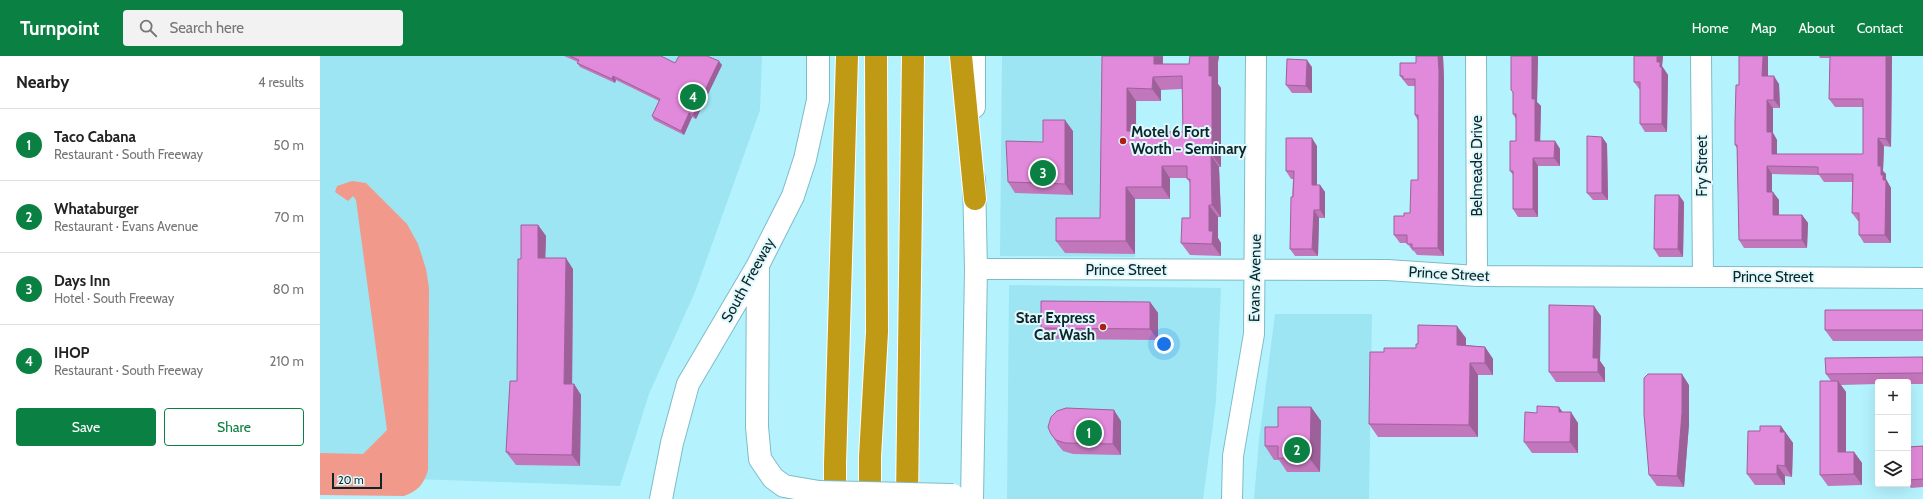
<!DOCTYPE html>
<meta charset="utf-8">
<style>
:root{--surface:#fff;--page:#f2f2f2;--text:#222;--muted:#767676;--line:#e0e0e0;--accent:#0b8043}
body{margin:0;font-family:Cabin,sans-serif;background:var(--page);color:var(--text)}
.controls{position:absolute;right:12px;bottom:12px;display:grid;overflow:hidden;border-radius:4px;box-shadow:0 4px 16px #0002}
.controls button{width:36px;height:36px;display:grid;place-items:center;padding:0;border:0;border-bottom:1px solid var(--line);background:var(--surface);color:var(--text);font:20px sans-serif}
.scale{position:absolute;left:12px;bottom:10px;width:50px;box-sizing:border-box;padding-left:4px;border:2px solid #0c272b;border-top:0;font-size:11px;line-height:14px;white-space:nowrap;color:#0c272b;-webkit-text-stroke:3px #e1f9fd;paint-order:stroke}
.you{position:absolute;left:844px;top:288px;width:14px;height:14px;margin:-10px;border:3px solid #fff;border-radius:50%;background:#1a73e8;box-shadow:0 0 0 6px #1a73e833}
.badge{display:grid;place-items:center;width:26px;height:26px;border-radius:50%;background:var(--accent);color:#fff;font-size:13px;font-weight:700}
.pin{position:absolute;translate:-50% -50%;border:2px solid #fff;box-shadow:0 1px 4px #0006}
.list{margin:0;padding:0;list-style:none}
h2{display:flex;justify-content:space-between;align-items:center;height:52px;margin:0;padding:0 16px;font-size:17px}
h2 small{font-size:13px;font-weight:400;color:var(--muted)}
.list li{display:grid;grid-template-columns:26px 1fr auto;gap:12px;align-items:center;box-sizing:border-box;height:72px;padding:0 16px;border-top:1px solid var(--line)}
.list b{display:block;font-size:15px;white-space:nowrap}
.list p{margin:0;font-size:13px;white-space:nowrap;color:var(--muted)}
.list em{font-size:13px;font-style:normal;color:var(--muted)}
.actions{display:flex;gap:8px;padding:12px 16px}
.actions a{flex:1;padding:9px 0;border:1px solid var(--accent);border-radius:4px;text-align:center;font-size:14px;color:var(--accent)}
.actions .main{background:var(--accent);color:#fff}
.icon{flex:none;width:22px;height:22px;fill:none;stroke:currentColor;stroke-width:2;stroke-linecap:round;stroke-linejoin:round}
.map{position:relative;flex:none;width:1603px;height:443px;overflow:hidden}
header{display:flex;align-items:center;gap:24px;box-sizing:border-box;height:56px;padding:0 20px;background:var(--accent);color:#fff}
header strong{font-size:19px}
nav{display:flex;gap:22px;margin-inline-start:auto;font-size:14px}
.search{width:280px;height:36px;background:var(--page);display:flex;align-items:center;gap:10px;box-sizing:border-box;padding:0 14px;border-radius:4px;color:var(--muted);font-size:15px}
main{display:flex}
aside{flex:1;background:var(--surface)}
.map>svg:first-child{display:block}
.built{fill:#9de5f2}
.green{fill:#f19a8c}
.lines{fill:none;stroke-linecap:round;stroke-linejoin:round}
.minor-casing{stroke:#7ebcc7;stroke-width:22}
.secondary-casing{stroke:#7ebcc7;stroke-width:24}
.motorway-casing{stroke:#fff;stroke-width:24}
.minor{stroke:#fff;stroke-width:20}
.secondary{stroke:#fff;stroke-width:22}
.motorway{stroke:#c09915;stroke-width:22}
.secondary-bridge-casing{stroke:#7ebcc7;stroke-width:24;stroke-linecap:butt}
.secondary-bridge{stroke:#fff;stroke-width:22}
.wall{fill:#c276bb;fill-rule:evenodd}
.shaded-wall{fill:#9e6099}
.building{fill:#e189da;stroke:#9e6099;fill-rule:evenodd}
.poi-dot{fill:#ae1e13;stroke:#e1f9fd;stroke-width:1.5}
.labels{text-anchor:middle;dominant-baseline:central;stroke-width:4;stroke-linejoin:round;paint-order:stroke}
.poi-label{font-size:15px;font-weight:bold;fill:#0c272b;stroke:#e1f9fd;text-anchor:start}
.street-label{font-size:15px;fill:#0c272b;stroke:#e1f9fd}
</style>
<header>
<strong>Turnpoint</strong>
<div class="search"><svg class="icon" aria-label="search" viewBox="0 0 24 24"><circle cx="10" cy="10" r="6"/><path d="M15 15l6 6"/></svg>Search here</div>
<nav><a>Home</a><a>Map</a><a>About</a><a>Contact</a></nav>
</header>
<main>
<aside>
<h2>Nearby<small>4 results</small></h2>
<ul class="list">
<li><span class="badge">1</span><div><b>Taco Cabana</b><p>Restaurant · South Freeway</p></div><em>50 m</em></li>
<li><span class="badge">2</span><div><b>Whataburger</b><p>Restaurant · Evans Avenue</p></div><em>70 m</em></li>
<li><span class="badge">3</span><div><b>Days Inn</b><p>Hotel · South Freeway</p></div><em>80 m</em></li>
<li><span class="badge">4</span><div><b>IHOP</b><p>Restaurant · South Freeway</p></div><em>210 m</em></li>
</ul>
<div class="actions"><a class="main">Save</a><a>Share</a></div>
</aside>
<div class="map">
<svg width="1603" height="443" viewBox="0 0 1603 443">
<rect width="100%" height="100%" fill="#b4f3fe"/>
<!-- built -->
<path class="built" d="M0,0h442l-2,54 -65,182 -46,102 -29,92 -300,-10z
M682,0h135l-2,201 -135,-1z
M689,229l212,3 -5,114 -13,97h-196z
M955,258h97l-3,185h-115l5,-59z"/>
<!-- green -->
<path class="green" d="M32,125l14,2 41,41 11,20 8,25 3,19 -1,182c-4,14 -10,21 -24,26l-84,-1v-42l43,1 24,-24 -31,-230 -3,-4 -5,5 -13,-9 2,-6z"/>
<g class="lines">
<!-- minor casing -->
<g class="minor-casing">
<path id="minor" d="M1156,0l1,220
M1381,0l2,221
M656,213l411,1 90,6 446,2
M912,443l1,-43 21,-122 2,-278"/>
</g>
<!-- secondary casing -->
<g class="secondary-casing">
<path id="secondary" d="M654,51v-51
M438,210l-1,161 3,32 13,19 11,8 35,6
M341,443l11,-56 16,-59 70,-119 35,-69 12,-37 13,-59v-44
M652,443l4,-230 -2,-90"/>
</g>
<!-- motorway casing -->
<g class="motorway-casing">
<path id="motorway" d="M641,0l14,143
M515,443v-35l12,-408
M550,443v-42l7,-125 -1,-276
M587,443l6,-443"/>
</g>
<!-- minor -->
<use href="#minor" class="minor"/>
<!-- secondary -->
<use href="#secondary" class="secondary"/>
<!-- motorway -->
<use href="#motorway" class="motorway"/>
<!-- secondary-bridge casing -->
<g class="secondary-bridge-casing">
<path id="secondary-bridge" d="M499,436l134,3"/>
</g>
<!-- secondary-bridge -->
<use href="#secondary-bridge" class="secondary-bridge"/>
</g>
<!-- wall -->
<path class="wall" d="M244,0h97l14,7 47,2 -26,54 -4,-2 -8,18 -30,-15 -2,-4 7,-15 -43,-21 -1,3 -35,-16 -3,-4 1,-1z
M782,0h61v8h26l1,-8h29l-1,6v22l3,4v79h-2l2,50h-3v21l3,5v13l-31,-1 -9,-12 9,-25v-35l-3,-5h-17v21h-35v55l-70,-1 -9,-12 44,-23zM862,33l1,43 -47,-1v-30h25v-11z
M1096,0h27l1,23v177l-27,-1 -3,-4h-1l-6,-8h-7l-6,-8 10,-19 6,-3 8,-33v-59l-3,-6v-29h-7l-8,-10 16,-13z
M1191,0h27l-1,46 4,4 -1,35h15l5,8v17h-22v51h-20l-5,-8v-34l-3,-4 6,-30v-22l-3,-5v-21l-2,-3z
M1314,0h29l-1,10 6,9 -1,57h-22l-5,-8v-34l-6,-8z
M1448,0v20l11,8 1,24h-7v25l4,7v14h86v-47h-28l-6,-8 1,-41h-10l-1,-2h73l-1,91 -7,-1 -1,25 3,3v5l5,9v55h-27l-5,-8v-14h-1l-6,-8v-31h-28l-5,-7 -47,-1v18l7,8v15h23l6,8 -1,25h-63l-5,-8 -2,-92 -2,-3 4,-60z
M992,11v26h-20l-6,-8z
M753,75v64l-58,-2 -7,-11 35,-40z
M1282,81l5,7 1,56h-15l-6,-7z
M997,90v39h3l5,7v26h-6l-1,38h-23l-5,-7 3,-70h-2l-5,-8z
M1364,146l-1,55h-24l-5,-8z
M218,169l8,11 -1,22 28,11 -1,115h2l7,11 -1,71 -64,-1 -10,-13 11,-71 4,-122z
M830,246l8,11v27l-110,-1 -7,-11z
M1603,254v31h-90l-8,-11z
M1281,260l-1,45 5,7v14h-49l-7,-10z
M1146,282v7l19,2 8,12v16h-15v62h-100l-9,-13 15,-72 32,-4z
M1603,301v27h-15v-2h-30v2l-37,1 5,7v60h8l8,11v22l-34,1 -8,-11 11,-94 -5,-7z
M1369,329v39l-5,63 -27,-1 -8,-11z
M991,351l10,14 -1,51h-33l-8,-12h-5l-9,-14 13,-19z
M1243,356l15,11v30h-46l-8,-11z
M801,365v34l-48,-1 -10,-3 -5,-6 -7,-11z
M1465,376l8,11 -1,34 -7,-1v9h-30l-8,-11z
M1603,390v41l-12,1 -3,-5v-36z"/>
<!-- shaded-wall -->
<path class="shaded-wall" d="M834,0h9l-1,20 -8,-12z
M889,0h10l-1,6v22l3,4v79l-9,-12 -3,-79z
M1118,0h5l1,23v177l-6,-8z
M1212,0h6l-1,46 4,4 -1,43 -5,-8 -3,-42z
M1337,0h6l-1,10 6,9 -1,57 -5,-8 -5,-62z
M1443,0h5v28l-6,-8z
M1566,0h6l-1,91 -5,-8z
M987,4l5,7v26l-6,-7z
M399,5l3,4 -26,54 -3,-4z
M293,20l3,4 -1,3 -3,-4z
M1454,20l5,8 1,24 -6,-8z
M833,21l8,13v11l-9,-12z
M807,32l9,13v42l-9,-12z
M1447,44l6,8v25l4,7v22l-5,-8 -5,-22z
M369,57l3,4 -8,18 -3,-4z
M745,64l8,11v64l-8,-11z
M1282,81l5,7 1,56 -6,-7z
M992,82l5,8v46l-5,-7z
M1558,82l6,8 -1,25 3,3v5l5,9v55l-6,-8 -7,-69z
M1235,85l5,8v17l-6,-8z
M891,99l8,12 2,50 -9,-12z
M1213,102l5,8v51l-5,-8z
M842,110l8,12v21l-8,-12z
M1447,110l5,8v26l-5,-8z
M1000,129l5,7v26l-5,-8z
M806,131l9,12v55l-9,-13z
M1453,136l6,8v23l-6,-8z
M1359,139l5,7 -1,55 -5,-8z
M889,149l9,12v21l3,5v13l-9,-12 -3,-13z
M994,154l5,8 -1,38 -6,-7z
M1482,159l6,8 -1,25 -5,-8z
M218,169l8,11 -1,33 -7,-11z
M246,202l7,11 -1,126 -8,-11z
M830,246l8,11v27l-8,-11z
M1274,250l7,10 -1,45 5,7v14l-7,-10 -5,-14z
M1137,270l9,12v19l-9,-12z
M1165,291l8,12v16l-8,-12z
M1150,307l8,12v62l-9,-12z
M1362,318l7,11v39l-5,63 -7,-11z
M1518,325l8,11v71l-8,-11z
M254,328l7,11 -1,71 -8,-11z
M991,351l10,14 -1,51 -10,-13z
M1239,351l8,11 -8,-6z
M794,354l7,11v34l-8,-11z
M1251,356l7,11v30l-8,-11z
M1461,370l12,17 -1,34 -7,-11 -5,-34z
M1534,396l8,11v22l-8,-11z
M1457,409l8,11v9l-8,-11z"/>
<!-- building -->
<path class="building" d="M250,0h91l14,7 4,-7h28l12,5 -26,54 -4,-2 -8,18 -29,-15 8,-17 -47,-23 -1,3 -35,-16 2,-3z
M782,0h52v8h35l1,-8h19v20h3v79h-1l1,50h-3v26h4l-1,13 -31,-1 1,-25h8v-39h-3v-13h-25v21h-36v54h-70v-23h44zM862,20l1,56 -56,-1v-43l25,1 1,-12z
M1096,0h22l1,15 -1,177h-26v-4h-5v-9h-13v-19h10v-3h6l1,-33h7v-65h-3v-36h-12v-3h-3v-13h16z
M1191,0h21v43h3v42h20l-1,17h-21v51h-20v-38h-3v-30h6v-27h-3v-22l-2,-2z
M1314,0h23v6h3v5h2v57h-22v-42h-6z
M1419,0h24l-1,20h12v24h-7v32h5v22h91v-55h-34l1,-43h56v83l-8,-1v28h3v9h2v5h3l-1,55h-26v-22h-7l1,-39h-35v-7l-51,-1v26h6v23h29v25h-63l-2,-95h-2v-23l1,-37h3z
M967,3l20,1 -1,26 -20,-1z
M723,64h22v64l-57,-2 -2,-41 37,1z
M1267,80l15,1v56h-15z
M966,82h26v47h8v25h-6l-2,39h-22l1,-52h2l1,-26h-8z
M1335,139h24l-1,54h-24z
M201,169h17v33h28l-2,126h10l-2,71 -63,-1v-2h-3l4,-71h7l1,-122h3z
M721,245l109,1v27l-109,-1z
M1229,249l45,1 -1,52h5v14h-49z
M1505,254h98v20h-98z
M1098,269l39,1v19l28,2v16h-15l-1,62 -100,-1 1,-72h14v-4h32v-4h2z
M1603,301v16l-97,1 -1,-16z
M1328,318h34v39l-5,63 -28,-1 -5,-61v-36z
M1500,325h18v71h16v22l-34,1z
M1217,350l22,1v5h12l-1,30h-46l1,-30 12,1z
M958,351h33l-1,52 -32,-1v-12h-13v-19h13z
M746,352l48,2 -1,34 -48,-1 -9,-3 -5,-6 -3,-7 3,-10 6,-6z
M1440,370h21l-1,6h5v34l-8,-1v9h-30l1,-43h12z
M1603,390v33l-15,1v-33z"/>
<!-- markers -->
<g class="poi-dot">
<circle cx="803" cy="85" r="4"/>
<circle cx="783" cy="271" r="4"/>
</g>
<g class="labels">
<!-- poi labels -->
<g class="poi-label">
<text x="811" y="76">Motel 6 Fort<tspan x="811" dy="17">Worth - Seminary</tspan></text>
<text x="775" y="262" text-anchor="end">Star Express<tspan x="775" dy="17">Car Wash</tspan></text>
</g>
<!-- street labels -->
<g class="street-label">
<text transform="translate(1157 110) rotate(-90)">Belmeade Drive</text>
<text transform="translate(1382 110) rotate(-90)">Fry Street</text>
<text x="806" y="214">Prince Street</text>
<text transform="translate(1129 218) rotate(3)">Prince Street</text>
<text x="1453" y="221">Prince Street</text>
<text transform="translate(935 222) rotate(-89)">Evans Avenue</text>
<text transform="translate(428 224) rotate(-61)">South Freeway</text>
</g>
</g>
</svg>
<div class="controls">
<button>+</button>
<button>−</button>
<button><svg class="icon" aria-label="layers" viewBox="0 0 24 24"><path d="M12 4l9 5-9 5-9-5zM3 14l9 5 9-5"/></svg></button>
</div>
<div class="scale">20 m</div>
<div class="you"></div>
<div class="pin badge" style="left:769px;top:377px">1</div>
<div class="pin badge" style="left:977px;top:394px">2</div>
<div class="pin badge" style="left:723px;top:117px">3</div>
<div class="pin badge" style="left:373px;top:41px">4</div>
</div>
</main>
